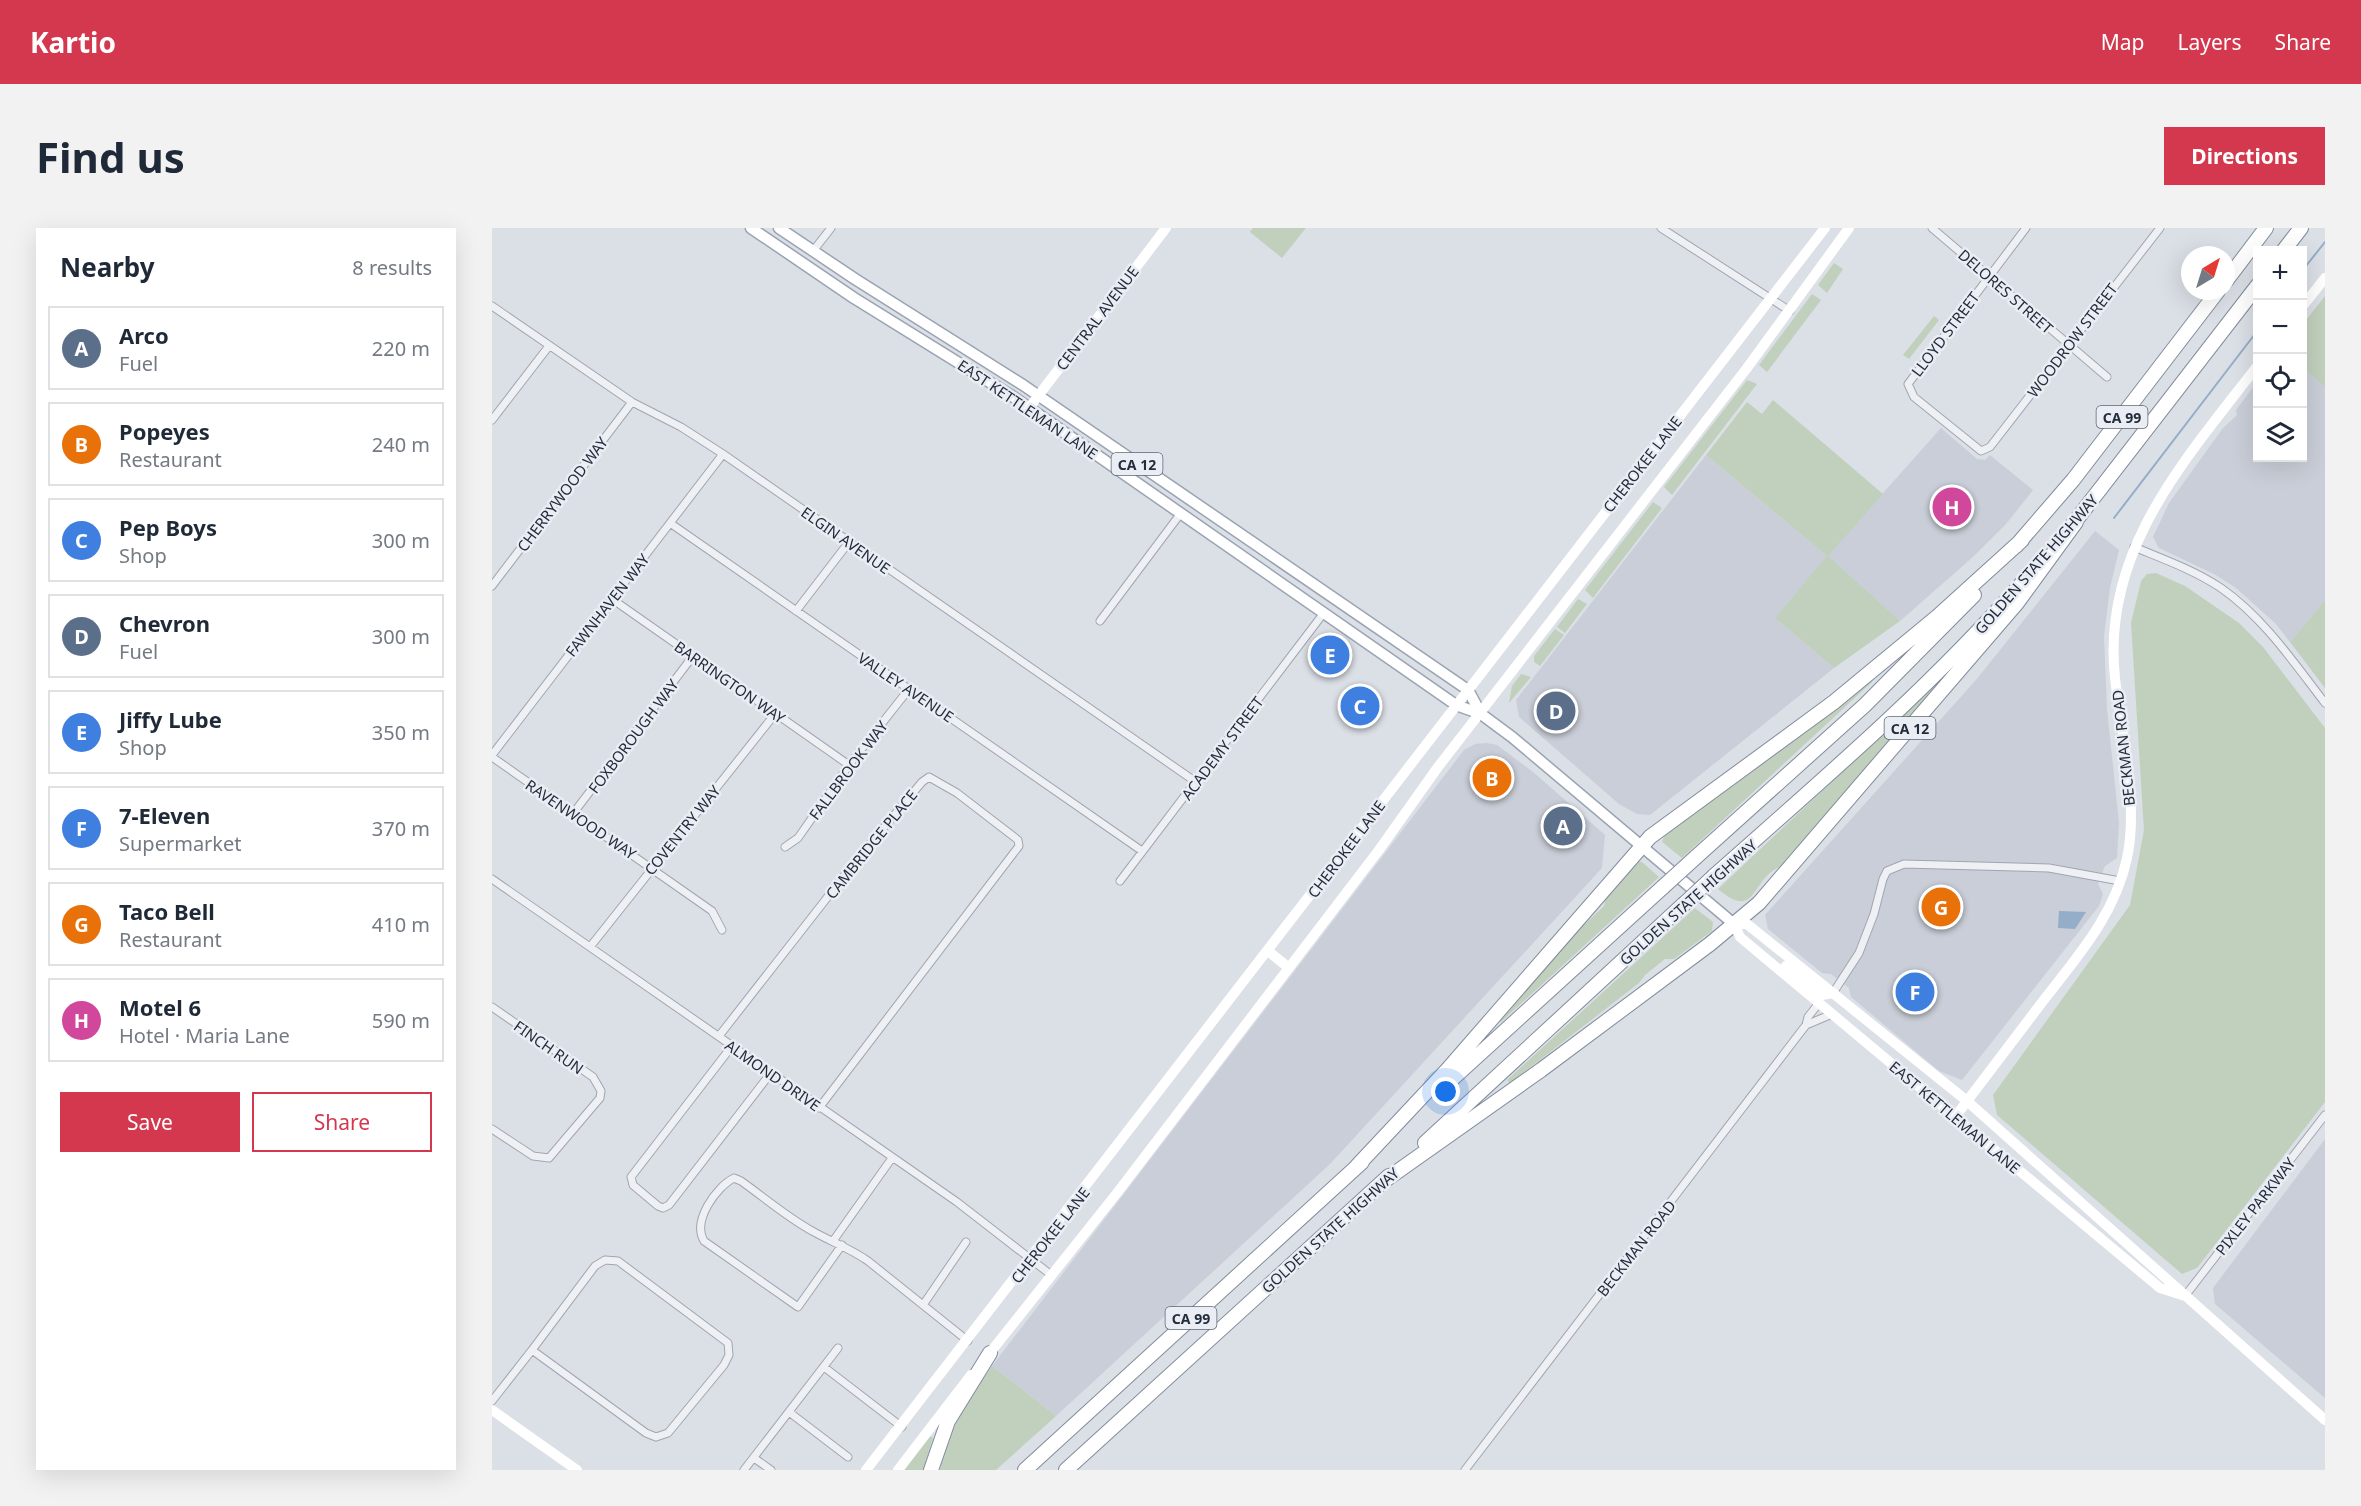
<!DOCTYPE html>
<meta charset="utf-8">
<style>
:root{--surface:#fff;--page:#f2f2f3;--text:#1f2937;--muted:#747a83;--line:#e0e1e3;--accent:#d3384e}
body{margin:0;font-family:"Noto Sans",sans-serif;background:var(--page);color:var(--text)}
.controls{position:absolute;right:18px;top:18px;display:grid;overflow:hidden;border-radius:0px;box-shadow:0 6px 24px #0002}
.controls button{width:54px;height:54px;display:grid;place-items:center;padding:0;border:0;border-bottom:2px solid var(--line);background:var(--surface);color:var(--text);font:30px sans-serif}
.compass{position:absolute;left:1689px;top:18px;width:54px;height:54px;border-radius:50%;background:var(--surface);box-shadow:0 6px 24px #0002;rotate:38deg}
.you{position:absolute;left:954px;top:864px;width:21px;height:21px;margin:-15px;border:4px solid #fff;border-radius:50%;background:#1a73e8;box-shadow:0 0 0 9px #1a73e833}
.badge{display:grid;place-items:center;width:39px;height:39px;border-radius:50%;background:var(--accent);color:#fff;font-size:20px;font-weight:700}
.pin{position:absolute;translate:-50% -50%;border:3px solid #fff;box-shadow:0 2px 6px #0006}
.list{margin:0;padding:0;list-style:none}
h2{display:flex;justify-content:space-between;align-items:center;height:78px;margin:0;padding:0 24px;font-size:26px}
h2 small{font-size:20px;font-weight:400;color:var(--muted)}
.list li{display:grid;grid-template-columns:39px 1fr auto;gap:18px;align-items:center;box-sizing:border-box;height:84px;margin:0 12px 12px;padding:0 12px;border:2px solid var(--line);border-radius:0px}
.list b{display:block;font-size:22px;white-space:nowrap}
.list p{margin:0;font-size:20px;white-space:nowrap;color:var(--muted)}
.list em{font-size:20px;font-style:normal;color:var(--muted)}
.actions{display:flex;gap:12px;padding:18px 24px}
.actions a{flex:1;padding:14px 0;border:2px solid var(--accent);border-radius:0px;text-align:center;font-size:21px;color:var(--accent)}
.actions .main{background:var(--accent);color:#fff}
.icon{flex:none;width:33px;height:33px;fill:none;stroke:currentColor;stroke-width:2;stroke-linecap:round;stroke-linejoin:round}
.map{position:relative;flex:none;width:1833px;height:1242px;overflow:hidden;border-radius:0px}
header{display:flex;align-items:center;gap:36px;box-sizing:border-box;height:84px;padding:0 30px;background:var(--accent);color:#fff}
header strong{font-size:28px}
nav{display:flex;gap:33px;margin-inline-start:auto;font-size:21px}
.intro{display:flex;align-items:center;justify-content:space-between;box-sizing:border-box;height:144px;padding:0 36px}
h1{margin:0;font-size:42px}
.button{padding:15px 27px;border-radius:0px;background:var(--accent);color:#fff;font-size:21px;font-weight:700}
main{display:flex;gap:36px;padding:0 36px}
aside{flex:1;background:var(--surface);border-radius:0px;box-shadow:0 6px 24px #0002}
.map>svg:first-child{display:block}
.built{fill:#c9ced8}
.green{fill:#c1d0bc}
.water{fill:#94adc8}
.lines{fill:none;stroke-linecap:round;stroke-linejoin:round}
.stream{stroke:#94adc8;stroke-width:2}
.street-casing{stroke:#a0a6b0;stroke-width:9}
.primary-casing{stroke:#9aa3b2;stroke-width:13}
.highway-casing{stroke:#828c9d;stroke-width:16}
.street{stroke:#eef0f4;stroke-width:7}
.secondary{stroke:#fff;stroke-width:10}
.primary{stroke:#fff;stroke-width:10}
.highway{stroke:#fff;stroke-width:14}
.highway-bridge-casing{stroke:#828c9d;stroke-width:16;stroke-linecap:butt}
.highway-bridge{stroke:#fff;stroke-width:14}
.labels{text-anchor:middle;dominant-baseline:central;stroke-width:5;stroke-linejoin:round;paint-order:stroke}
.shield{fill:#eaeef4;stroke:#5f6773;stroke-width:1.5}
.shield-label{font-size:14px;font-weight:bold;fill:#242d3c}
.street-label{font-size:15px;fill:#242d3c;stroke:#eaeef4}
</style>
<header>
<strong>Kartio</strong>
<nav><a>Map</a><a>Layers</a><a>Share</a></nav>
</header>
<div class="intro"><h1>Find us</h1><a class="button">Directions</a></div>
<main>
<aside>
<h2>Nearby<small>8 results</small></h2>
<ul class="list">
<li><span class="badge" style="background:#5c6f8a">A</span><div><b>Arco</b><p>Fuel</p></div><em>220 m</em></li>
<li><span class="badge" style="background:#e8710a">B</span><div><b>Popeyes</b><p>Restaurant</p></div><em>240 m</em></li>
<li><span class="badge" style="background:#3f7fe0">C</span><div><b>Pep Boys</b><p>Shop</p></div><em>300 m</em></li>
<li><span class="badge" style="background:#5c6f8a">D</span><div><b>Chevron</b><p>Fuel</p></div><em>300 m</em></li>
<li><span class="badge" style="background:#3f7fe0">E</span><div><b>Jiffy Lube</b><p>Shop</p></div><em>350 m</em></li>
<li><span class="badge" style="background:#3f7fe0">F</span><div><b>7-Eleven</b><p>Supermarket</p></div><em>370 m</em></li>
<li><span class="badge" style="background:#e8710a">G</span><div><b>Taco Bell</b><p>Restaurant</p></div><em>410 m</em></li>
<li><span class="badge" style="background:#d1479c">H</span><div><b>Motel 6</b><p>Hotel · Maria Lane</p></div><em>590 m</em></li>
</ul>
<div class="actions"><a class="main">Save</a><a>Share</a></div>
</aside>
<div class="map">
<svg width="1833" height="1242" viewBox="0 0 1833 1242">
<rect width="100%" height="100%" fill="#dbdfe6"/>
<!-- built -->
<path class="built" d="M1811,140l22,19v213l-35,42 -14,-18 -40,-36 -20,-13 -57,-27 -6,-11 16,-34 54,-75 14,-13 -1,-5 21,-28 1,76h44z
M1449,200l36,31 8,1 5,-5 43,35 -27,34 -32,32 -74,65 -72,-64 -53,61 59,50 -184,147 -13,-1 -18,-10 -100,-87 -3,-17 190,-245 121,101z
M1603,303l24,19 -9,38 -6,48 3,73 12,114 -2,35 -12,8 -7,18 5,10 -4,12 -137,174 -23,-9 -88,-74 -2,-9 -18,-14 -9,-1 -54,-44 -3,-14 211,-235z
M994,515l11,2 36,27 72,63 -3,33 -272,296 -274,252 -64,-50 472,-616 11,-6z
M1833,911v259l-110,-94 -2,-16z"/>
<!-- green -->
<path class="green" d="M761,0h53l-24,30 -32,-26z
M1342,35l9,6 -16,24 -9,-8z
M1320,66l9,6 -54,72 -8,-7z
M1833,68v91l-22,-19v-44z
M1442,88l5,4 -30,39 -6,-4z
M1255,152l10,4 -85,111 -8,-8z
M1281,172l110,94 -55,62 72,65 -66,47 -59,-50 52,-62 -121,-101 41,-53 15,12z
M1161,274l9,6 -69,90 -8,-8z
M1664,345l29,13 54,37 24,24 62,81v374l-128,166 -15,6 -185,-159 -4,-20 137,-190 14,-75 -13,-207 10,-42 6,-7z
M1086,371l9,5 -22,29 -8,-6z
M1833,372v88l-35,-46z
M1063,401l9,6 -24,31 -6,-4v-6z
M1029,446l10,3 -22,26 3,-17z
M1453,447l-164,191c-31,13 -24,56 -63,23z
M1377,449l3,5 -190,176 -20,-16 3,-8z
M1145,633l5,1 17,15 -158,145 -5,-4 83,-92 6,-2 19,-18 2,-9z
M1203,680l18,14 -1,9 -38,28h-9l-20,16 -6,8 -129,100 -3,-3z
M500,1138l64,50 -60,54h-56c8,-41 29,-71 52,-104z
M438,1208l3,2 -9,32h-20z"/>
<!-- water -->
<path class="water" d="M1567,683l27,1 -11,17 -17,-1z"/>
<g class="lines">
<!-- stream -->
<path class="stream" d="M1810,43l23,-29
M1622,290l144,-188"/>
<!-- street casing -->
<g class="street-casing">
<path id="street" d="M1169,0l129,83
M1440,0l175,149
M1534,0l-118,156 6,13 67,54 9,-4 170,-219
M321,23l18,-23
M0,78l140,96 49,25 42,27 473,328
M0,192l57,-74
M178,295l472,328
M1642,319c29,12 60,23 87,41 43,30 73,75 104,115
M0,358l140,-184
M120,371l237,166
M304,383l53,-69
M608,393l81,-108
M0,527l231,-301
M0,529l220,154 10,19
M80,587l121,-159
M293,619l13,-9 51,-73 60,-76
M0,651l465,323 93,72
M628,653l203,-267
M98,719l185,-233
M1341,765l26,-40 15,-39 9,-35 4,-8 17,-7 145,4 71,13
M0,779l101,70 8,14 -1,7 -51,60 -16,-2 -41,-27
M1314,797l2,-8 11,-14
M227,808l136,-174 67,-80 7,-5 28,16 61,47 1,6 -200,262
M240,818l-101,131 2,8 25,21 5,2 6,-3 101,-131
M341,1013l59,-83
M350,1017l-44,62 -94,-66c-12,-20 12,-54 30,-63l7,3c24,17 47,37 73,51 18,10 37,17 54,29l100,80
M113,1032l13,1 110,82 1,12 -5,10 -56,68 -12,4 -10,-4 -114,-83 63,-84z
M1693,1068l140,-181
M431,1077l43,-63
M332,1139l78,60
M0,1173l40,-51
M297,1184l59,45
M262,1230l17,12
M252,1242l94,-122
M973,1242l341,-445 26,-11"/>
</g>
<!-- primary casing -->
<g class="primary-casing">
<path id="primary" d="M259,0l103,70 158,98 444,309 25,9 31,23 222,187
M287,0l76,51 168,106 445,305 13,24"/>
</g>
<!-- highway casing -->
<g class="highway-casing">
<path id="highway" d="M1792,22l17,-22
M1734,53l40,-53
M1578,300l188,-243
M1524,318l57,-66 145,-189
M1204,629l169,-152 109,-110
M1222,648c106,-94 214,-186 308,-293
M948,862l223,-203
M933,915l259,-239
M865,938l91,-97 202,-232 184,-135 103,-85 85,-77
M892,953l157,-111 169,-126 49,-41 258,-300 59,-81
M439,1242l17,-49 42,-68
M533,1242l337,-308
M574,1242l323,-294"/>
</g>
<!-- street -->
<use href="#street" class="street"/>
<!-- secondary -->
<path class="secondary" d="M1810,79l23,-29
M537,180l137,-180
M776,723l21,17
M1294,738l36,29 11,-2
M1463,889c29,-38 58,-77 88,-116 34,-44 72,-86 84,-143 12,-55 -6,-124 -12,-180 -14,-128 71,-219 143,-313
M1693,1068l-25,-8 -420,-351 -6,-13h13l220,177 358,319
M493,1131l132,-166 262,-343 59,-83 309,-399 102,-140
M0,1182l85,60
M374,1242l959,-1242
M406,1242l73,-95"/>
<!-- primary -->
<use href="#primary" class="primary"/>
<!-- highway -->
<use href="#highway" class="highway"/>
<!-- highway-bridge casing -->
<g class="highway-bridge-casing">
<path id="highway-bridge" d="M1171,659l33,-30
M1192,676l30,-28"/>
</g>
<!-- highway-bridge -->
<use href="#highway-bridge" class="highway-bridge"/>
</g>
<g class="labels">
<!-- shield labels -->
<g class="shield">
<rect x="1604.5" y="178" width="51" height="22" rx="4.5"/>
<rect x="619.5" y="225" width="51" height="22" rx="4.5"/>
<rect x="1392.5" y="489" width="51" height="22" rx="4.5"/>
<rect x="673.5" y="1079" width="51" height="22" rx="4.5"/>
</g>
<g class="shield-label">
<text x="1630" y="189">CA 99</text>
<text x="645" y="236">CA 12</text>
<text x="1418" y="500">CA 12</text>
<text x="699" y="1090">CA 99</text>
</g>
<!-- street labels -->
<g class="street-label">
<text transform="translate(1514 63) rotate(41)">DELORES STREET</text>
<text transform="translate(605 90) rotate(-53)">CENTRAL AVENUE</text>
<text transform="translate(1453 106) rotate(-53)">LLOYD STREET</text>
<text transform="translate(1580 112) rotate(-53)">WOODROW STREET</text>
<text transform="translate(536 181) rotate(34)">EAST KETTLEMAN LANE</text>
<text transform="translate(1150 236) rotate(-52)">CHEROKEE LANE</text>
<text transform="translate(70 266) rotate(-53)">CHERRYWOOD WAY</text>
<text transform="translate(354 312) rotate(35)">ELGIN AVENUE</text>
<text transform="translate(1544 336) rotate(-49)">GOLDEN STATE HIGHWAY</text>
<text transform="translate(115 377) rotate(-52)">FAWNHAVEN WAY</text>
<text transform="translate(238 454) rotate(35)">BARRINGTON WAY</text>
<text transform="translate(414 459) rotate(34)">VALLEY AVENUE</text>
<text transform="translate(141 508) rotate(-53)">FOXBOROUGH WAY</text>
<text transform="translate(730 520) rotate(-53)">ACADEMY STREET</text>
<text transform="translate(1631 520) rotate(-96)">BECKMAN ROAD</text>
<text transform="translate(356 542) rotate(-53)">FALLBROOK WAY</text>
<text transform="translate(89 591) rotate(34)">RAVENWOOD WAY</text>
<text transform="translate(190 602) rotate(-51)">COVENTRY WAY</text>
<text transform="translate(379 616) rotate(-51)">CAMBRIDGE PLACE</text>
<text transform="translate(854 621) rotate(-53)">CHEROKEE LANE</text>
<text transform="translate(1196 674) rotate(-42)">GOLDEN STATE HIGHWAY</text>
<text transform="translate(57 819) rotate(35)">FINCH RUN</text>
<text transform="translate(281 847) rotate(35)">ALMOND DRIVE</text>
<text transform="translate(1463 889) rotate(40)">EAST KETTLEMAN LANE</text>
<text transform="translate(1763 978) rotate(-52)">PIXLEY PARKWAY</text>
<text transform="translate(838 1002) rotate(-42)">GOLDEN STATE HIGHWAY</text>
<text transform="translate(558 1007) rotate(-52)">CHEROKEE LANE</text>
<text transform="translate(1144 1020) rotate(-52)">BECKMAN ROAD</text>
</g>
</g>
</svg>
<div class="controls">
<button>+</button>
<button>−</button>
<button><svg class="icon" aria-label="locate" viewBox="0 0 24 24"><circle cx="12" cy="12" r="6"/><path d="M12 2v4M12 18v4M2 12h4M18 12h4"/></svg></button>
<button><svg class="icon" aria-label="layers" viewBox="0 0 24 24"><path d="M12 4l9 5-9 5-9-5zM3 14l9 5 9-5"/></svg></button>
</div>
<svg class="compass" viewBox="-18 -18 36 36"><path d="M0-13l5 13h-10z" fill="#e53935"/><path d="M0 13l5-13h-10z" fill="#747a83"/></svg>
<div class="you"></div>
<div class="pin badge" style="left:1071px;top:598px;background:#5c6f8a">A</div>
<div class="pin badge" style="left:1000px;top:550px;background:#e8710a">B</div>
<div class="pin badge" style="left:868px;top:478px;background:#3f7fe0">C</div>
<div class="pin badge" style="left:1064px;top:483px;background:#5c6f8a">D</div>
<div class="pin badge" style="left:838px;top:427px;background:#3f7fe0">E</div>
<div class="pin badge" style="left:1423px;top:764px;background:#3f7fe0">F</div>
<div class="pin badge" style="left:1449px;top:679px;background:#e8710a">G</div>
<div class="pin badge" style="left:1460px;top:279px;background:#d1479c">H</div>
</div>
</main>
